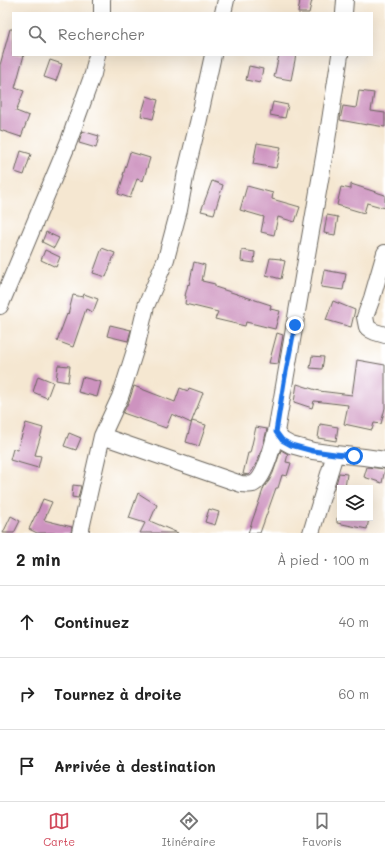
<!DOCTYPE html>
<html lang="fr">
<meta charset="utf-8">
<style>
:root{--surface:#fff;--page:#f2f2f2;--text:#222;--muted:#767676;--line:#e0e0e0;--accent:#d1495b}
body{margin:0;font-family:Mali,sans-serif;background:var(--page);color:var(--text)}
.controls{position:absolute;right:12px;bottom:12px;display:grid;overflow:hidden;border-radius:0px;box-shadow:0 4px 16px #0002}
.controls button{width:36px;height:36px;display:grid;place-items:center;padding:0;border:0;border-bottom:1px solid var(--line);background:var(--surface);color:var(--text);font:20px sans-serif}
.stop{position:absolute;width:12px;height:12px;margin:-9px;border:3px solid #1a73e8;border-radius:50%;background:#fff}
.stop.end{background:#1a73e8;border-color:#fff;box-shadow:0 1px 4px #0008}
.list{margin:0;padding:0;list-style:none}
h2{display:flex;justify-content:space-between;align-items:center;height:52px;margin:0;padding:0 16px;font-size:17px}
h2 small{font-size:13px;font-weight:400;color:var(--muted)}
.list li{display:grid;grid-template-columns:26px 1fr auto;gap:12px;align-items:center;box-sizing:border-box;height:72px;padding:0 16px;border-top:1px solid var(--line)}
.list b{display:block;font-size:15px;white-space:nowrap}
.list em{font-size:13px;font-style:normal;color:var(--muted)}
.icon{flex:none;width:22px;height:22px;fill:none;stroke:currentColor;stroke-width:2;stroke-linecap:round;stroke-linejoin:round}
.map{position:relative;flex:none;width:385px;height:533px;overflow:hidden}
.search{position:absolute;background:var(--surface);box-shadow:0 4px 16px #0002;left:12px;right:12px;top:12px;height:44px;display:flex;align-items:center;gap:10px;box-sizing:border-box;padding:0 14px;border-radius:0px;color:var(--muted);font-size:15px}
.sheet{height:268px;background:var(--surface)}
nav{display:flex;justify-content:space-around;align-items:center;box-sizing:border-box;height:56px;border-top:1px solid var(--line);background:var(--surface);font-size:11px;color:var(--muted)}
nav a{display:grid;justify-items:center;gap:2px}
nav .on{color:var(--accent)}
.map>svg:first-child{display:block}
.building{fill:#cd93bf}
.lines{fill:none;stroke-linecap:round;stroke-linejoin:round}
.minor-casing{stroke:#68635b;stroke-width:18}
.minor{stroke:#fff;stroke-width:16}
.route{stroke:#1a73e8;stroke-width:5}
</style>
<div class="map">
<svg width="385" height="533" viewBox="0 0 385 533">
<rect width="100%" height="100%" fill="#fff"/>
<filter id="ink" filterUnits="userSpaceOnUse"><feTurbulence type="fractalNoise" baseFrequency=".025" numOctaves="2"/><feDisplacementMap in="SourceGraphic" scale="8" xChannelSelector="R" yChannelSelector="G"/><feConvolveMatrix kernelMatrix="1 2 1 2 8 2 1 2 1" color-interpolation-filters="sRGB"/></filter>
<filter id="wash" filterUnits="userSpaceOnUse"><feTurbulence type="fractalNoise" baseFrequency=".012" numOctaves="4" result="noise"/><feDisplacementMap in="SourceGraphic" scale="16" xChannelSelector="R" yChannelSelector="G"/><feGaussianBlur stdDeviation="0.9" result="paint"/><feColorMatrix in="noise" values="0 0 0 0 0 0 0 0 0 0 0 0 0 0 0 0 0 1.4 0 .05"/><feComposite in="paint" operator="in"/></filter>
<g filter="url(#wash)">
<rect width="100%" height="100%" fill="#f5e7d1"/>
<g id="blocks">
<!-- building -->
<path class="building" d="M300,0h12l-3,13h-11z
M10,29h3v26h11l-9,33 9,3 -8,20 13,5 -8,21 -21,-7v-65z
M279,55h17l-5,25 -17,-3z
M50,60l12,4 -6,17 -12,-4z
M249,66l14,3 -3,14 -14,-3z
M359,91l15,2 -3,18 14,2v14l-18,-3v1l-27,-5 3,-14 13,2z
M147,96l11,4 -5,19 -12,-3z
M273,102l15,3 -3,13 -15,-3z
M82,131l17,5 -3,12 -17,-5z
M257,143l24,4 -5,21 -23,-4z
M21,151l10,3 -7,21 -9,-3z
M130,152l20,6 -7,23 -6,-2 -7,19 -12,-4 6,-19h-1z
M212,181l11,4 -9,29 -13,-3z
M351,184l34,11v13l-18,-5 -3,10 -27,-8 4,-18 10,2z
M247,186l26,7 -1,6 28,8 -5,15 -17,-5 -4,18 -13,-3 3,-15 -24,-7z
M327,215l11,2 -3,18 -11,-2z
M46,232l13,6 -5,10 -12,-6z
M102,248l13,5 -9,24 -13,-4z
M45,250l15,7 -4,10 -15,-7z
M242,250l13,2 -1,11 -13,-2z
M270,258l11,1v1l4,1 -4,18 -15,-4z
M194,262l11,3 -3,16 13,3v3l56,18 -1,4 10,2 -5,18 -29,-7 -1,4 -30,-7 3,-7 -33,-8 1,-8h-1l3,-12 1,1z
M324,270l22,4 -3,16 -22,-3z
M84,294l14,5 -5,13 -7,-3 -13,38 -16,-6 10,-27 1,1 5,-20 10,2z
M333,301l22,9 -4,17 -25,-7z
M110,325l21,5 -3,11 -21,-5z
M277,333l6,2 -5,29 -9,-1z
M312,356l12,1 -2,12 -12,-1z
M357,360l28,5v43l-4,16 -7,-1 -2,7 -28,-6 4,-19 -34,-4 -2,7 -18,-6 3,-18 22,7 33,4z
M58,365l12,1 -2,16 -12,-2z
M38,376l15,6 -6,16 -14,-6z
M82,377l19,5 -4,15 -19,-5z
M134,386l41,16 5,-14 8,3 1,-3 14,5 -12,30 -19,-9 -6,14 -43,-15 6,-12z
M192,421l14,4 -7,21 -13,-4z
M26,423l17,5 -8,27 6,1 -3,12 -28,-8 3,-11 4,1z
M320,424l18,3 -2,14 -18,-3z
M256,427l11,2 -3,13 -5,15 -6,13 -4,5 -6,-1 5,-21h2z
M69,433l12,5 -5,12 -12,-4z
M281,450l7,4 -2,8 5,1 -4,13 -5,-1 -4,13h-2l-16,45h-12l16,-46 5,-6 4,-8z
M367,467l18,2 -3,14 -18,-6z
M339,473l8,1 -2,14h-10z
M73,485l8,1 -3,12 -6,-1z
M138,493l19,12 -7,16 28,12h-38l5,-10 -16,-5z
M43,499l9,3 -8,18 28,7 -1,6h-34l-8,-4 6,-13h1z
M209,509l10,3 -4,13 -10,-3z
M11,516l9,5 -6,12h-11z
M337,518h32l-2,11 -30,-6z"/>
</g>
</g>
<g filter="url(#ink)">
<use href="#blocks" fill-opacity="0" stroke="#68635b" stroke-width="1"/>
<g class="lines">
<!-- minor casing -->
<g class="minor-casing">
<path id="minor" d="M102,13v-13
M223,13l3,-13
M344,13l1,-13
M385,253l-13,45 -7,19 2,10 4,3 4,2 10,3
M0,306l69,-165 9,-26 15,-41 4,-19
M276,432l6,8 9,5 22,6 22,3 29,3 21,3
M102,436l139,48c4,0 8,1 12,0 12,-5 20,-40 23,-52l51,-292 13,-85
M80,533l22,-97 18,-39 5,-15 12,-38 9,-38 20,-47 13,-49 7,-38 13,-53 14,-64
M311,533l24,-79"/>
</g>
<!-- minor -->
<use href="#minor" class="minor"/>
</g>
</g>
<g class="lines" filter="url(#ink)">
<!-- route -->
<path class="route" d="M295,325l-11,57 -8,50 6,8 9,5 22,6 22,3 19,2"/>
</g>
</svg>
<div class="controls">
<button><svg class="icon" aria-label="layers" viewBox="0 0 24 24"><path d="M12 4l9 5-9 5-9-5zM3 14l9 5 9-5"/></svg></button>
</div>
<div class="stop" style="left:354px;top:456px"></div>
<div class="stop end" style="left:295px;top:325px"></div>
<div class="search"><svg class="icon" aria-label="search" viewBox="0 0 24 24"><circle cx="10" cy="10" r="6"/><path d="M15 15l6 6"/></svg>Rechercher</div>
</div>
<section class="sheet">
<h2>2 min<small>À pied · 100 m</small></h2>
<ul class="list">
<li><svg class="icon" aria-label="ahead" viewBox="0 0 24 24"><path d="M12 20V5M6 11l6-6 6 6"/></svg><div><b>Continuez</b></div><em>40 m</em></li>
<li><svg class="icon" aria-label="right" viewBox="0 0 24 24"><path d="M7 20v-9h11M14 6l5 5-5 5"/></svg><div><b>Tournez à droite</b></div><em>60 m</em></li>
<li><svg class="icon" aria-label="arrive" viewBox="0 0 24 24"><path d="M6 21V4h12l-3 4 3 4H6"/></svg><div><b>Arrivée à destination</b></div></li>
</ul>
</section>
<nav>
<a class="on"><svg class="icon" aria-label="map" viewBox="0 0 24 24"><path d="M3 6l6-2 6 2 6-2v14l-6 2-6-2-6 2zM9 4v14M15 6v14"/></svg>Carte</a>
<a><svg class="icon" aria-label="directions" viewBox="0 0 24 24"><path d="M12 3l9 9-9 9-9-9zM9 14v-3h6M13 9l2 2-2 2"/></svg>Itinéraire</a>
<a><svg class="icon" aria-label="saved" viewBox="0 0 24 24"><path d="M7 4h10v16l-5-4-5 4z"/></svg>Favoris</a>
</nav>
